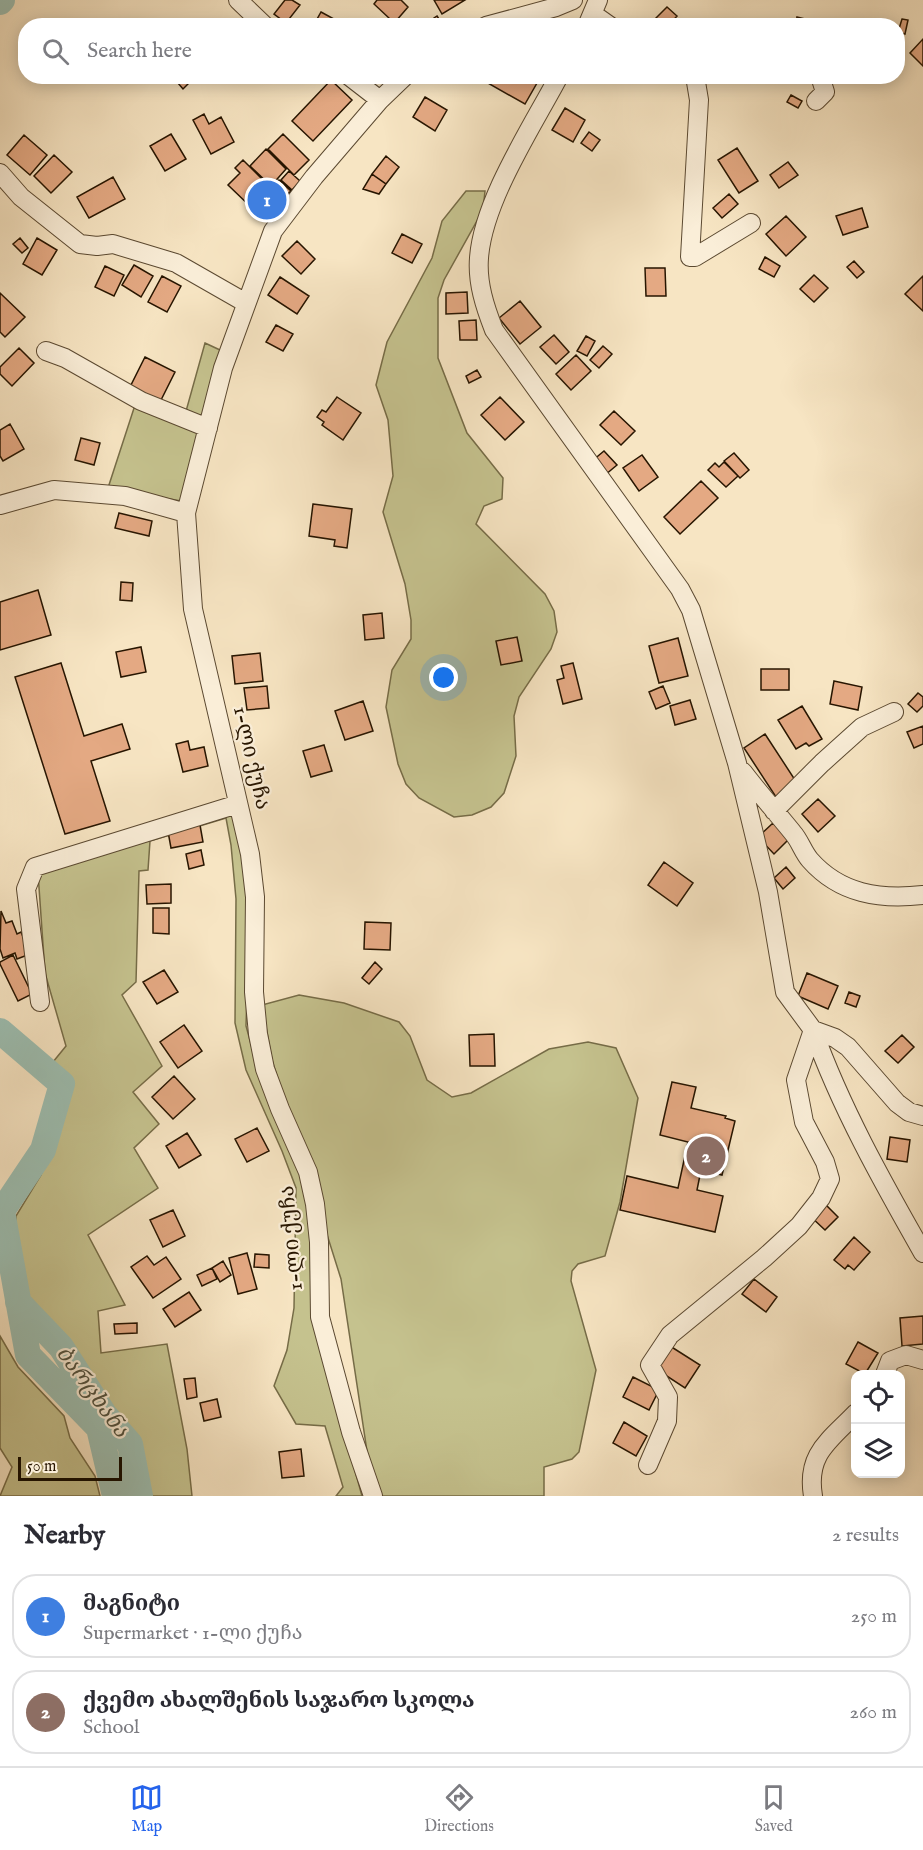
<!DOCTYPE html>
<meta charset="utf-8">
<style>
:root{--surface:#fff;--page:#f7f7f7;--text:#2b2b33;--muted:#7c7c81;--line:#e1e1e2;--accent:#2563eb}
body{margin:0;font-family:"IM FELL English","Noto Serif Georgian",serif;background:var(--page);color:var(--text)}
.controls{position:absolute;right:18px;bottom:18px;display:grid;overflow:hidden;border-radius:12px;box-shadow:0 3px 15px #0003}
.controls button{width:54px;height:54px;display:grid;place-items:center;padding:0;border:0;border-bottom:2px solid var(--line);background:var(--surface);color:var(--text);font:30px sans-serif}
.scale{position:absolute;left:18px;bottom:15px;width:104px;box-sizing:border-box;padding-left:6px;border:3px solid #271500;border-top:0;font-size:16px;line-height:21px;white-space:nowrap;color:#271500;-webkit-text-stroke:4px #faeed8;paint-order:stroke}
.you{position:absolute;left:444px;top:678px;width:21px;height:21px;margin:-15px;border:4px solid #fff;border-radius:50%;background:#1a73e8;box-shadow:0 0 0 9px #1a73e833}
.badge{display:grid;place-items:center;width:39px;height:39px;border-radius:50%;background:var(--accent);color:#fff;font-size:20px;font-weight:700}
.pin{position:absolute;translate:-50% -50%;border:3px solid #fff;box-shadow:0 2px 6px #0006}
.list{margin:0;padding:0;list-style:none}
h2{display:flex;justify-content:space-between;align-items:center;height:78px;margin:0;padding:0 24px;font-size:26px}
h2 small{font-size:20px;font-weight:400;color:var(--muted)}
.list li{display:grid;grid-template-columns:39px 1fr auto;gap:18px;align-items:center;box-sizing:border-box;height:84px;margin:0 12px 12px;padding:0 12px;border:2px solid var(--line);border-radius:24px}
.list b{display:block;font-size:22px;white-space:nowrap}
.list p{margin:0;font-size:20px;white-space:nowrap;color:var(--muted)}
.list em{font-size:20px;font-style:normal;color:var(--muted)}
.icon{flex:none;width:33px;height:33px;fill:none;stroke:currentColor;stroke-width:2;stroke-linecap:round;stroke-linejoin:round}
.map{position:relative;flex:none;width:923px;height:1496px;overflow:hidden}
.search{position:absolute;background:var(--surface);box-shadow:0 3px 15px #0003;left:18px;right:18px;top:18px;height:66px;display:flex;align-items:center;gap:15px;box-sizing:border-box;padding:0 21px;border-radius:24px;color:var(--muted);font-size:22px}
.sheet{height:270px;background:var(--surface)}
nav{display:flex;justify-content:space-around;align-items:center;box-sizing:border-box;height:84px;border-top:2px solid var(--line);background:var(--surface);font-size:16px;color:var(--muted)}
nav a{display:grid;justify-items:center;gap:3px}
nav .on{color:var(--accent)}
.map>svg:first-child{display:block}
.green{fill:#c5c28e;stroke:#766c47;stroke-width:1.5}
.lines{fill:none;stroke-linecap:round;stroke-linejoin:round}
.river{stroke:#9dbfb2;stroke-width:26}
.building{fill:#e4a983;stroke:#271500;stroke-width:1.5}
.minor-casing{stroke:#5b4931;stroke-width:20}
.minor{stroke:#faeed8;stroke-width:18}
.labels{text-anchor:middle;dominant-baseline:central;stroke-width:4.5;stroke-linejoin:round;paint-order:stroke}
.street-label{font-size:21px;fill:#271500;stroke:#faeed8}
.water-label{font-size:22px;font-style:italic;fill:#50503e;stroke:#faeed8}
</style>
<div class="map">
<svg width="923" height="1496" viewBox="0 0 923 1496">
<rect width="100%" height="100%" fill="#f7e5c3"/>
<filter id="stains"><feTurbulence type="fractalNoise" baseFrequency=".00333" numOctaves="4"/><feColorMatrix values="0 0 0 0 .2 0 0 0 0 .09 0 0 0 0 .02 0 0 0 .5 -.17"/></filter>
<radialGradient id="worn" r=".72"><stop offset=".6" stop-color="#630" stop-opacity="0"/><stop offset="1" stop-color="#630" stop-opacity=".3"/></radialGradient>
<!-- green -->
<path class="green" d="M466,191h19l-2,19 -39,70 -6,18v60l29,75 36,45 -1,21 -18,7 -8,18 69,70 9,17 3,21 -6,17 -32,48 -5,19 2,40 -12,37 -13,14 -19,8 -18,2 -35,-19 -13,-14 -8,-20 -12,-57 6,-37 19,-31v-19l-6,-36 -22,-72 10,-36 -5,-56 -12,-35 11,-43 45,-84 10,-37z
M205,343l15,7 -39,151 -73,-13 28,-86 47,20z
M234,811l16,91 -4,124 11,40 45,109 7,38 3,103 50,180h-26l7,-9 -18,-61 -29,-2 -22,-38 13,-36 7,-42 2,-120 -14,-37 -36,-81 -11,-47 1,-124 -5,-54 -5,-27 -76,23 -2,29 -9,1 -3,111 -14,13 40,71 -29,26 26,32 -25,24 24,40 -70,47 37,70 -27,6 3,42 66,-9 20,105 5,47h-44l-12,-57 -26,-32 -46,-67 -40,-42 -10,-50 2,-32 25,-41 28,-82 -1,-15 -15,-16 13,-16 -21,-73 -7,-100z
M299,995l45,8 55,19 11,14 17,44 25,17 19,-4 78,-44 39,-7 28,6 22,50 -18,104 -15,54 -27,8 -6,7 -1,10 25,89 -17,82 -7,7 -28,8v29h-166l-8,-25 -29,-192 -69,-219 -10,-55z
M0,1336l18,31 46,49 6,22 25,38 5,20h-100l12,-29 -12,-19z"/>
<g class="lines">
<!-- river -->
<path class="river" d="M0,2l2,-2
M0,1031l62,53 -19,66 -41,61 26,144 71,73 16,68
M18,1302l43,45 43,67 26,30 10,52"/>
</g>
<!-- building -->
<path class="building" d="M285,0h7l8,5 -14,18 -12,-9z
M377,0h24l7,7 -12,14 5,5h-17l6,-7 -16,-15z
M434,0h31l-23,14z
M667,7l10,9 -9,10h-7l-6,-7z
M321,12l13,7 -4,7h-5l-9,-5z
M437,16l5,8 -16,2 -1,-2z
M797,17l28,7 -1,2h-29z
M902,19l6,1 -3,14 -7,-2z
M923,39v27l-13,-13z
M172,76h24l-13,13z
M489,76h52l-16,28 -39,-22z
M331,80l21,20 -39,41 -21,-20z
M791,95l11,6 -4,7 -11,-6z
M425,97l22,13 -12,21 -22,-14z
M565,108l20,12 -12,22 -21,-12z
M204,114l5,10 12,-7 13,25 -23,12 -18,-34z
M589,132l11,8 -8,11 -11,-8z
M171,134l15,25 -21,12 -15,-25z
M283,134l26,26 -15,15 -26,-26z
M24,135l23,20 -17,20 -23,-20z
M737,148l21,33 -19,12 -21,-33z
M266,149l20,20 -15,17 -21,-20z
M54,155l18,17 -21,21 -17,-17z
M386,156l13,11 -13,17 -14,-10z
M243,160l38,38 -12,13 -9,-9 -7,7 -25,-24 12,-12 -5,-5z
M788,162l10,13 -19,13 -9,-13z
M289,171l11,10 -8,9 -11,-10z
M372,174l14,10 -7,10 -16,-5z
M113,177l12,22 -36,19 -12,-21z
M279,180l12,11 -8,7 -11,-11z
M729,194l9,10 -16,14 -9,-10z
M862,208l6,19 -25,8 -7,-19z
M786,216l20,21 -20,19 -20,-22z
M402,234l20,10 -10,19 -20,-10z
M20,238l8,10 -6,5 -9,-9z
M37,238l20,12 -15,25 -19,-11z
M297,241l18,18 -14,15 -19,-18z
M765,257l15,9 -6,11 -15,-8z
M854,261l10,11 -7,6 -10,-11z
M134,265l19,11 -12,21 -19,-12z
M105,266l19,9 -10,21 -19,-9z
M645,268h20l1,28h-20z
M814,275l14,13 -14,14 -14,-13z
M162,276l19,10 -14,26 -19,-10z
M923,276v35l-18,-17z
M280,277l29,19 -12,18 -29,-19z
M467,292l1,21 -22,1v-21z
M0,293l25,24 -20,20 -5,-5z
M520,301l21,26 -21,17 -21,-26z
M476,320l1,20h-17l-1,-19z
M276,325l17,9 -10,17 -17,-9z
M554,335l15,17 -13,12 -16,-17z
M586,336l9,5 -8,15 -10,-5z
M603,346l9,8 -13,14 -9,-8z
M19,348l15,15 -22,23 -12,-12v-7z
M576,355l15,16 -20,19 -15,-16z
M145,357l30,15 -15,30 -30,-15z
M477,370l4,7 -12,6 -3,-7z
M337,397l24,16 -18,27 -21,-15 2,-3 -7,-5 5,-7 4,2z
M500,397l24,25 -19,18 -24,-25z
M614,411l21,20 -14,14 -21,-20z
M10,424l14,25 -21,12 -3,-5v-26z
M81,438l19,5 -6,22 -19,-5z
M604,451l13,14 -12,10 -13,-14z
M734,453l15,17 -9,8 -16,-17z
M642,455l16,22 -19,14 -16,-23z
M724,462l14,14 -12,11 -18,-17 7,-7 4,4z
M701,481l17,17 -38,36 -16,-17z
M313,504l39,5 -5,39 -13,-2 1,-6 -26,-4z
M119,513l33,8 -3,15 -34,-8z
M121,582l12,1 -1,18 -12,-1z
M38,590l13,45 -51,15v-48z
M382,613l2,25 -19,2 -2,-25z
M517,637l5,24 -21,4 -5,-24z
M678,638l10,38 -29,7 -10,-37z
M141,647l5,25 -25,5 -5,-25z
M260,653l3,28 -28,3 -3,-28z
M61,663l23,73 38,-12 8,25 -39,12 19,60 -45,13 -50,-157z
M573,663l9,36 -19,5 -6,-24 7,-2 -3,-12z
M761,669h28v21h-28z
M834,681l28,6 -4,23 -28,-6z
M267,686l2,22 -22,2 -3,-22z
M663,686l7,17 -14,6 -7,-17z
M918,693l5,4v9l-6,6 -9,-8z
M690,700l6,19 -21,6 -5,-19z
M363,701l10,30 -28,9 -10,-29z
M802,706l20,33 -13,7 -3,-3 -10,6 -18,-29z
M923,726v18l-9,4 -7,-16z
M765,734l32,49 -21,14 -32,-49z
M188,741l2,9 14,-3 4,19 -25,6 -7,-28z
M324,745l8,26 -21,6 -8,-26z
M818,799l17,17 -17,16 -16,-18z
M773,823l16,16 -15,15 -16,-17z
M200,825l3,17 -32,6 -4,-22z
M201,850l3,15 -15,4 -3,-15z
M664,862l29,21 -16,23 -29,-21z
M786,867l9,11 -12,11 -9,-11z
M171,884v19l-24,1 -1,-19z
M153,908h16v26l-16,-1z
M1,911l5,12 6,-2 5,13 4,-2 9,22 -13,5 -2,-6 -12,5 -3,-9z
M365,922l26,1 -1,27 -26,-1z
M13,955l19,39 -14,7 -18,-37v-2z
M375,962l7,7 -13,15 -7,-6z
M164,970l14,22 -21,12 -14,-22z
M807,973l31,13 -10,23 -30,-13z
M849,992l11,4 -4,11 -11,-4z
M184,1025l18,26 -24,17 -18,-26z
M494,1034l1,32h-25l-1,-31z
M902,1035l12,12 -16,16 -13,-12z
M174,1076l21,23 -22,20 -21,-22z
M672,1082l24,5 -5,21 35,8 -1,2 10,3 -13,54 -21,-5 -4,20 26,6 -8,36 -95,-22 7,-34 51,12 10,-46 -28,-7z
M257,1128l12,23 -22,11 -12,-23z
M187,1133l14,22 -22,13 -13,-22z
M890,1137l20,3 -3,22 -20,-3z
M822,1201l16,16 -13,13 -16,-15z
M173,1210l12,26 -22,11 -13,-27z
M854,1237l16,15 -16,18 -6,-5 -3,4 -11,-9z
M247,1253l10,36 -19,5 -9,-36z
M255,1254l14,1v13l-15,-1z
M147,1256l7,9 12,-8 15,22 -28,19 -22,-31z
M223,1261l8,14 -11,7 -8,-14z
M212,1268l5,11 -15,7 -5,-11z
M754,1279l23,18 -11,15 -24,-18z
M189,1292l12,18 -26,17 -12,-18z
M923,1316v28l-21,2 -2,-28z
M137,1323v10l-22,1 -1,-10z
M858,1342l20,11 -13,21 -19,-10z
M670,1346l30,19 -15,23 -29,-19z
M633,1377l26,13 -10,20 -26,-13z
M195,1378l2,19 -10,2 -3,-20z
M217,1399l4,18 -17,4 -4,-18z
M624,1422l23,14 -11,20 -23,-13z
M301,1449l3,27 -22,2 -3,-26z"/>
<g class="lines">
<!-- minor casing -->
<g class="minor-casing">
<path id="minor" d="M238,0l27,26
M593,14l17,12
M486,26l70,-19 17,-7
M587,26l11,-26
M349,76l31,24
M559,76c-27,51 -76,125 -80,182 -2,25 6,49 15,72l186,259 11,21 46,153 31,129 17,100 28,38 22,8 13,9 49,56 12,9 14,4
M695,76l4,24 -9,157h5l56,-34
M816,101l9,-9 -5,-16
M0,173l21,24 59,47 17,2 16,-2 63,19 70,40
M46,351l19,7 76,43 67,27
M0,505l54,-15 71,6 61,17
M743,772c16,21 33,40 50,61 7,8 10,19 17,27 30,34 70,40 113,35
M774,811l48,-48 40,-36 32,-15
M40,1002l-14,-113 9,-22 203,-63
M813,1030c28,78 69,151 110,223
M885,1374l5,-13 16,-6 17,5
M648,1465l19,-44 1,-24 -18,-32 20,-30 94,-77 35,-32 22,-28 9,-19 -5,-17 -21,-40 -8,-42 17,-50
M373,1496l-22,-64 -31,-115 -1,-75 -4,-38 -7,-32 -28,-63 -15,-40 -7,-35 -4,-42 1,-95 -5,-43 -57,-245 -7,-96 37,-145 50,-137 41,-54 66,-77 25,-24
M813,1496c-7,-42 16,-55 43,-83"/>
</g>
<!-- minor -->
<use href="#minor" class="minor"/>
</g>
<g class="labels">
<!-- street labels -->
<g class="street-label">
<text transform="translate(251 758) rotate(77)">1-ლი ქუჩა</text>
<text transform="translate(292 1238) rotate(-95)">1-ლი ქუჩა</text>
</g>
<!-- water labels -->
<g class="water-label">
<text transform="translate(92 1392) rotate(54)">ბარცხანა</text>
</g>
</g>
<rect width="100%" height="100%" filter="url(#stains)"/>
<rect width="100%" height="100%" fill="url(#worn)"/>
</svg>
<div class="controls">
<button><svg class="icon" aria-label="locate" viewBox="0 0 24 24"><circle cx="12" cy="12" r="6"/><path d="M12 2v4M12 18v4M2 12h4M18 12h4"/></svg></button>
<button><svg class="icon" aria-label="layers" viewBox="0 0 24 24"><path d="M12 4l9 5-9 5-9-5zM3 14l9 5 9-5"/></svg></button>
</div>
<div class="scale">50 m</div>
<div class="you"></div>
<div class="pin badge" style="left:267px;top:200px;background:#3f7fe0">1</div>
<div class="pin badge" style="left:706px;top:1156px;background:#8d6e63">2</div>
<div class="search"><svg class="icon" aria-label="search" viewBox="0 0 24 24"><circle cx="10" cy="10" r="6"/><path d="M15 15l6 6"/></svg>Search here</div>
</div>
<section class="sheet">
<h2>Nearby<small>2 results</small></h2>
<ul class="list">
<li><span class="badge" style="background:#3f7fe0">1</span><div><b>მაგნიტი</b><p>Supermarket · 1-ლი ქუჩა</p></div><em>250 m</em></li>
<li><span class="badge" style="background:#8d6e63">2</span><div><b>ქვემო ახალშენის საჯარო სკოლა</b><p>School</p></div><em>260 m</em></li>
</ul>
</section>
<nav>
<a class="on"><svg class="icon" aria-label="map" viewBox="0 0 24 24"><path d="M3 6l6-2 6 2 6-2v14l-6 2-6-2-6 2zM9 4v14M15 6v14"/></svg>Map</a>
<a><svg class="icon" aria-label="directions" viewBox="0 0 24 24"><path d="M12 3l9 9-9 9-9-9zM9 14v-3h6M13 9l2 2-2 2"/></svg>Directions</a>
<a><svg class="icon" aria-label="saved" viewBox="0 0 24 24"><path d="M7 4h10v16l-5-4-5 4z"/></svg>Saved</a>
</nav>
